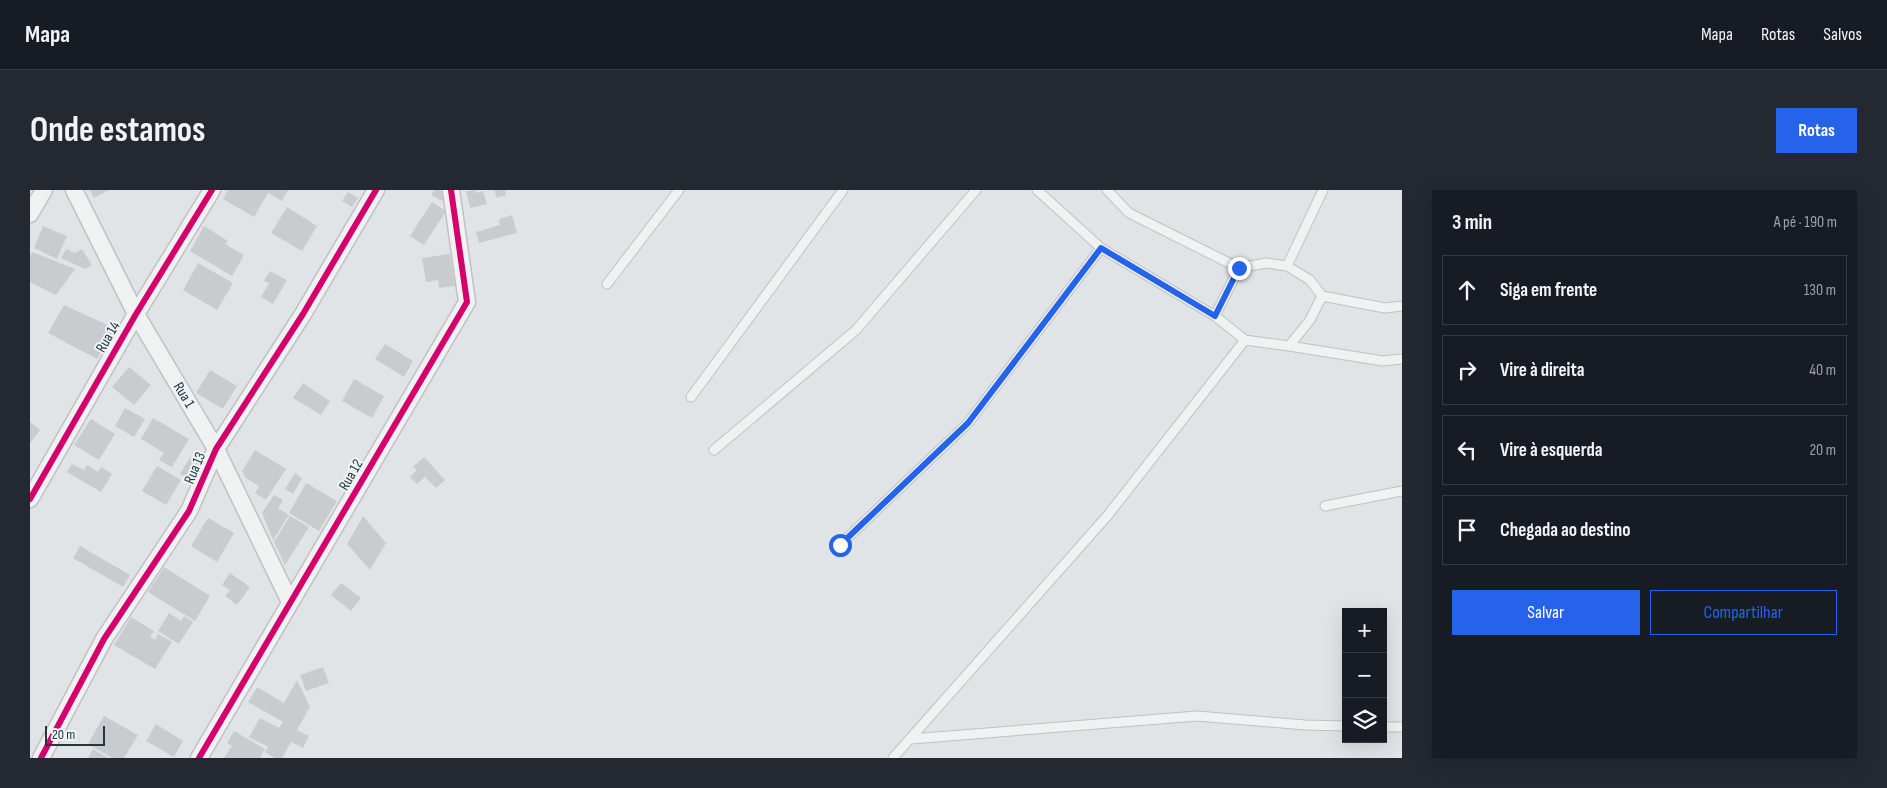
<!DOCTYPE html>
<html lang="pt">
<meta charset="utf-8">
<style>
:root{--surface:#171b24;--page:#242831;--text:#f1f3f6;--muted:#9ea1a6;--line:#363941;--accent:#2563eb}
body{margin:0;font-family:"Sofia Sans Condensed",sans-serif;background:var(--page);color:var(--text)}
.controls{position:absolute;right:15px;bottom:15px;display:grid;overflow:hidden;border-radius:0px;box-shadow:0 5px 20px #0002}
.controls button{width:45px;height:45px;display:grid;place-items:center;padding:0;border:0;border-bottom:1px solid var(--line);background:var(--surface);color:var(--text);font:25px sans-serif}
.scale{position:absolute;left:15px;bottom:12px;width:60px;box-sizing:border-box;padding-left:5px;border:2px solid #28353f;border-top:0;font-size:14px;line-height:18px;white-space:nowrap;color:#28353f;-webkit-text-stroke:4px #eef3f6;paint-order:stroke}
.stop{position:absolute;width:15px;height:15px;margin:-11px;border:4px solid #2563eb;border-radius:50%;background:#fff}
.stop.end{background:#2563eb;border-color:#fff;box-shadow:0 1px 5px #0008}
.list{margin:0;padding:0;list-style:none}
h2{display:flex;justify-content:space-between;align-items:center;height:65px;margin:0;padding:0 20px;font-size:21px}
h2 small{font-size:16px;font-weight:400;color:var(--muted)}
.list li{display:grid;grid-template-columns:32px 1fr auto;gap:15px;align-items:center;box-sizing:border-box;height:70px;margin:0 10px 10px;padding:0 10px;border:1px solid var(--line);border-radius:0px}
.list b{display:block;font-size:19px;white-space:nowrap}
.list em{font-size:16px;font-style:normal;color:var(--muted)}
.actions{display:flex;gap:10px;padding:15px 20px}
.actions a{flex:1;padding:11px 0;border:1px solid var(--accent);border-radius:0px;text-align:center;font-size:18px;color:var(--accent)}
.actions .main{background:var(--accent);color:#fff}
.icon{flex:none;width:28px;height:28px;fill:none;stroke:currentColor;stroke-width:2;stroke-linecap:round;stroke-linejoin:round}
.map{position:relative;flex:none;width:1372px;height:568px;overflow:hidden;border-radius:0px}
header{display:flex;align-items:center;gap:30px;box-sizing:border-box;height:70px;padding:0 25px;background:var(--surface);border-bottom:1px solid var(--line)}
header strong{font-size:24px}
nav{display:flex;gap:28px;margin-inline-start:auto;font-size:18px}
.intro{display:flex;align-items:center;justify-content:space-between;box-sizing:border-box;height:120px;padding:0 30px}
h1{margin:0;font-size:35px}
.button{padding:12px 22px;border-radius:0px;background:var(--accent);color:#fff;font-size:18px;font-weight:700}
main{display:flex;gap:30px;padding:0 30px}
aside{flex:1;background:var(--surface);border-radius:0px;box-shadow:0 5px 20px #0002}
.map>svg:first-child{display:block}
.building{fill:#c9ccce}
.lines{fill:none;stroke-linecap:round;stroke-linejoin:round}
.service-casing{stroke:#bfc2c4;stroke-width:11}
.minor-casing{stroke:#bfc2c4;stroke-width:19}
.service{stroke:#f0f2f2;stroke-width:9}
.minor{stroke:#f0f2f2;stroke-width:16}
.cycleway-casing{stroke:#eef3f6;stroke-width:9}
.cycleway{stroke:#d6006c;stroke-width:6}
.route{stroke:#2563eb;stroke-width:6}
.labels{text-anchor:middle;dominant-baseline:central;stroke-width:4;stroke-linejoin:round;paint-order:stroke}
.street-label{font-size:15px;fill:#28353f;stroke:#eef3f6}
</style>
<header>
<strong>Mapa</strong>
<nav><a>Mapa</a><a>Rotas</a><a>Salvos</a></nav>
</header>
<div class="intro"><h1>Onde estamos</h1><a class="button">Rotas</a></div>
<main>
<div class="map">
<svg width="1372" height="568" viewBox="0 0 1372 568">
<rect width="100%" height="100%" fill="#e1e4e6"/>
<!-- building -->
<path class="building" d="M60,0h19l-15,8z
M198,0h60l-6,11 -14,-8 -14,24 -31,-18z
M404,0h5l7,4 -4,7 -11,-6z
M445,0l1,3 7,-2 4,13 -17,4 -4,-17z
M464,0h11l1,5 -9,3z
M318,2l10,6 -6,9 -10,-6z
M402,12l14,9 -22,34 -14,-9z
M257,17l30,19 -15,25 -31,-18z
M482,25l5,18 -38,10 -3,-11 24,-7 -1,-6z
M13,36l24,10 -10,23 -23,-11z
M174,36l24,15 -3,3 19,11 -12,21 -42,-25z
M36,59l9,4 7,-4 10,16 -7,4 -24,-11z
M2,62l43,17 -19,26 -26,-13v-26z
M420,64l5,32 -16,2 -1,-8 -12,2 -4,-24z
M168,73l35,20 -16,27 -34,-20z
M240,81l17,9 -14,24 -12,-7 8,-14 -5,-2z
M34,115l52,24 -19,30 -49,-26z
M355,154l28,17 -9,16 -29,-18z
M99,177l22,18 -17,20 -22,-18z
M180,180l27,16 -14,23 -27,-16z
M324,189l30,17 -12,22 -30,-17z
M273,193l27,18 -9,14 -28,-17z
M95,218l20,11 -11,18 -19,-11z
M123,228l36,21 -17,28 -13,-7 5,-7 -23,-14z
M61,229l24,15 -16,26 -25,-15z
M0,232l10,8 -10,13z
M225,260l31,19 -20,31 -11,-7 4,-7 -13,-8 -4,-7z
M161,266l8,5 -10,18 -9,-5z
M394,267l21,23 -9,8 -11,-11 -8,7 -7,-7 7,-7 -4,-3z
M42,274l12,6 3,-5 11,7 3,-5 11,7 -11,18 -34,-20z
M127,276l24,14 -15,25 -24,-14z
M265,283l7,5 -9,16 -8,-5z
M276,293l31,18 -18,30 -30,-18z
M244,305l9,5 -5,8 11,7 -16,25 -11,-27z
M260,326l19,11 -24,38 -11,-23z
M333,326l23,27 -16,27 -23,-26z
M178,328l26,15 -17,29 -26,-16z
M50,356l50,29 -7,12 -50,-29z
M134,377l46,29 -15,25 -47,-29z
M200,383l20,14 -13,18 -12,-9 5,-6 -8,-5z
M311,393l20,15 -10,13 -20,-16z
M139,423l12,8 3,-5 9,6 -14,22 -21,-13z
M101,427l23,14 -4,6 5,3 3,-6 14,8 -17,27 -41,-24z
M293,477l6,16 -23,8 -6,-16z
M267,490l13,27 -13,23 12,6 -6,12 -12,-6 -9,16h-7l-10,-6 3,-5 -19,-10 11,-19 19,10 4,-6 -35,-20 9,-15 27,16z
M74,526l34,19 -14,23h-12l-24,-14z
M126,534l27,17 -9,16 -28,-16z
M204,541l31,18 -5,9h-36l8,-12 -5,-3z
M63,559l15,9h-20z"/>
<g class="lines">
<!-- service casing -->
<g class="service-casing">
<path id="service" d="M1007,0l64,58 114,68 30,24 44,6 21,-26 12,-24 -12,-16 -23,-14 -21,-3 -27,5 -110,-55 -22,-23
M1257,76l36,-76
M577,94l72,-94
M1292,106l63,12 17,-2
M1185,126l24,-48
M1259,156l94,15 19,-2
M661,207l152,-207
M684,260l142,-120 120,-140
M1295,316l77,-15
M810,355l128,-122 133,-175
M1353,537h19
M881,549l286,-23 108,9 41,1
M863,568l215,-243 137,-175"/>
</g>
<!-- minor casing -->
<g class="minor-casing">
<path id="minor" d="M44,0l62,124 80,135 74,153
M0,24l14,-24
M0,309l106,-185 76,-124
M11,568l63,-119 85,-128 27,-62 87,-135 73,-124
M169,568l268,-456 -16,-112"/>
</g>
<!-- service -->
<use href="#service" class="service"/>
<!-- minor -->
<use href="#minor" class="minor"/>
<!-- cycleway casing -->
<g class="cycleway-casing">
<path id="cycleway" d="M0,309l106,-185 76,-124
M11,568l63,-119 85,-128 27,-62 87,-135 73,-124
M169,568l268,-456 -16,-112"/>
</g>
<!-- cycleway -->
<use href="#cycleway" class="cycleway"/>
</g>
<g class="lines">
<!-- route -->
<path class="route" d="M810,355l128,-122 133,-175 114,68 24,-48"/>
</g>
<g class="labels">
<!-- street labels -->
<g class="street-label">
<text transform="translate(78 147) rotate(-60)">Rua 14</text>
<text transform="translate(154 205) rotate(59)">Rua 1</text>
<text transform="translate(165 278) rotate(-67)">Rua 13</text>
<text transform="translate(321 285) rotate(-60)">Rua 12</text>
</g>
</g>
</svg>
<div class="controls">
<button>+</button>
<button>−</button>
<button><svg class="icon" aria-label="layers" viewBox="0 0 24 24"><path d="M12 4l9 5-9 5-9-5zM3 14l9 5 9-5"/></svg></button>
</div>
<div class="scale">20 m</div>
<div class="stop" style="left:810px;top:355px"></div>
<div class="stop end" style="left:1209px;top:78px"></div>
</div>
<aside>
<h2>3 min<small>A pé · 190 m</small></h2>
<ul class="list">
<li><svg class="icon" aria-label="ahead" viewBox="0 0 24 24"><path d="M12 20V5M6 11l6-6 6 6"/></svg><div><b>Siga em frente</b></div><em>130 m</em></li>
<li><svg class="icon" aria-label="right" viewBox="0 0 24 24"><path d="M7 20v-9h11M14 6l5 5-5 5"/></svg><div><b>Vire à direita</b></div><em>40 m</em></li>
<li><svg class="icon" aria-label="left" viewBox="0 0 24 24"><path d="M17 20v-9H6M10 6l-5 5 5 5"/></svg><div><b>Vire à esquerda</b></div><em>20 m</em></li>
<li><svg class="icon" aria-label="arrive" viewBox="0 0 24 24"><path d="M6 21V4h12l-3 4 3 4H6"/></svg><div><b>Chegada ao destino</b></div></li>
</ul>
<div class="actions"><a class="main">Salvar</a><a>Compartilhar</a></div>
</aside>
</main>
